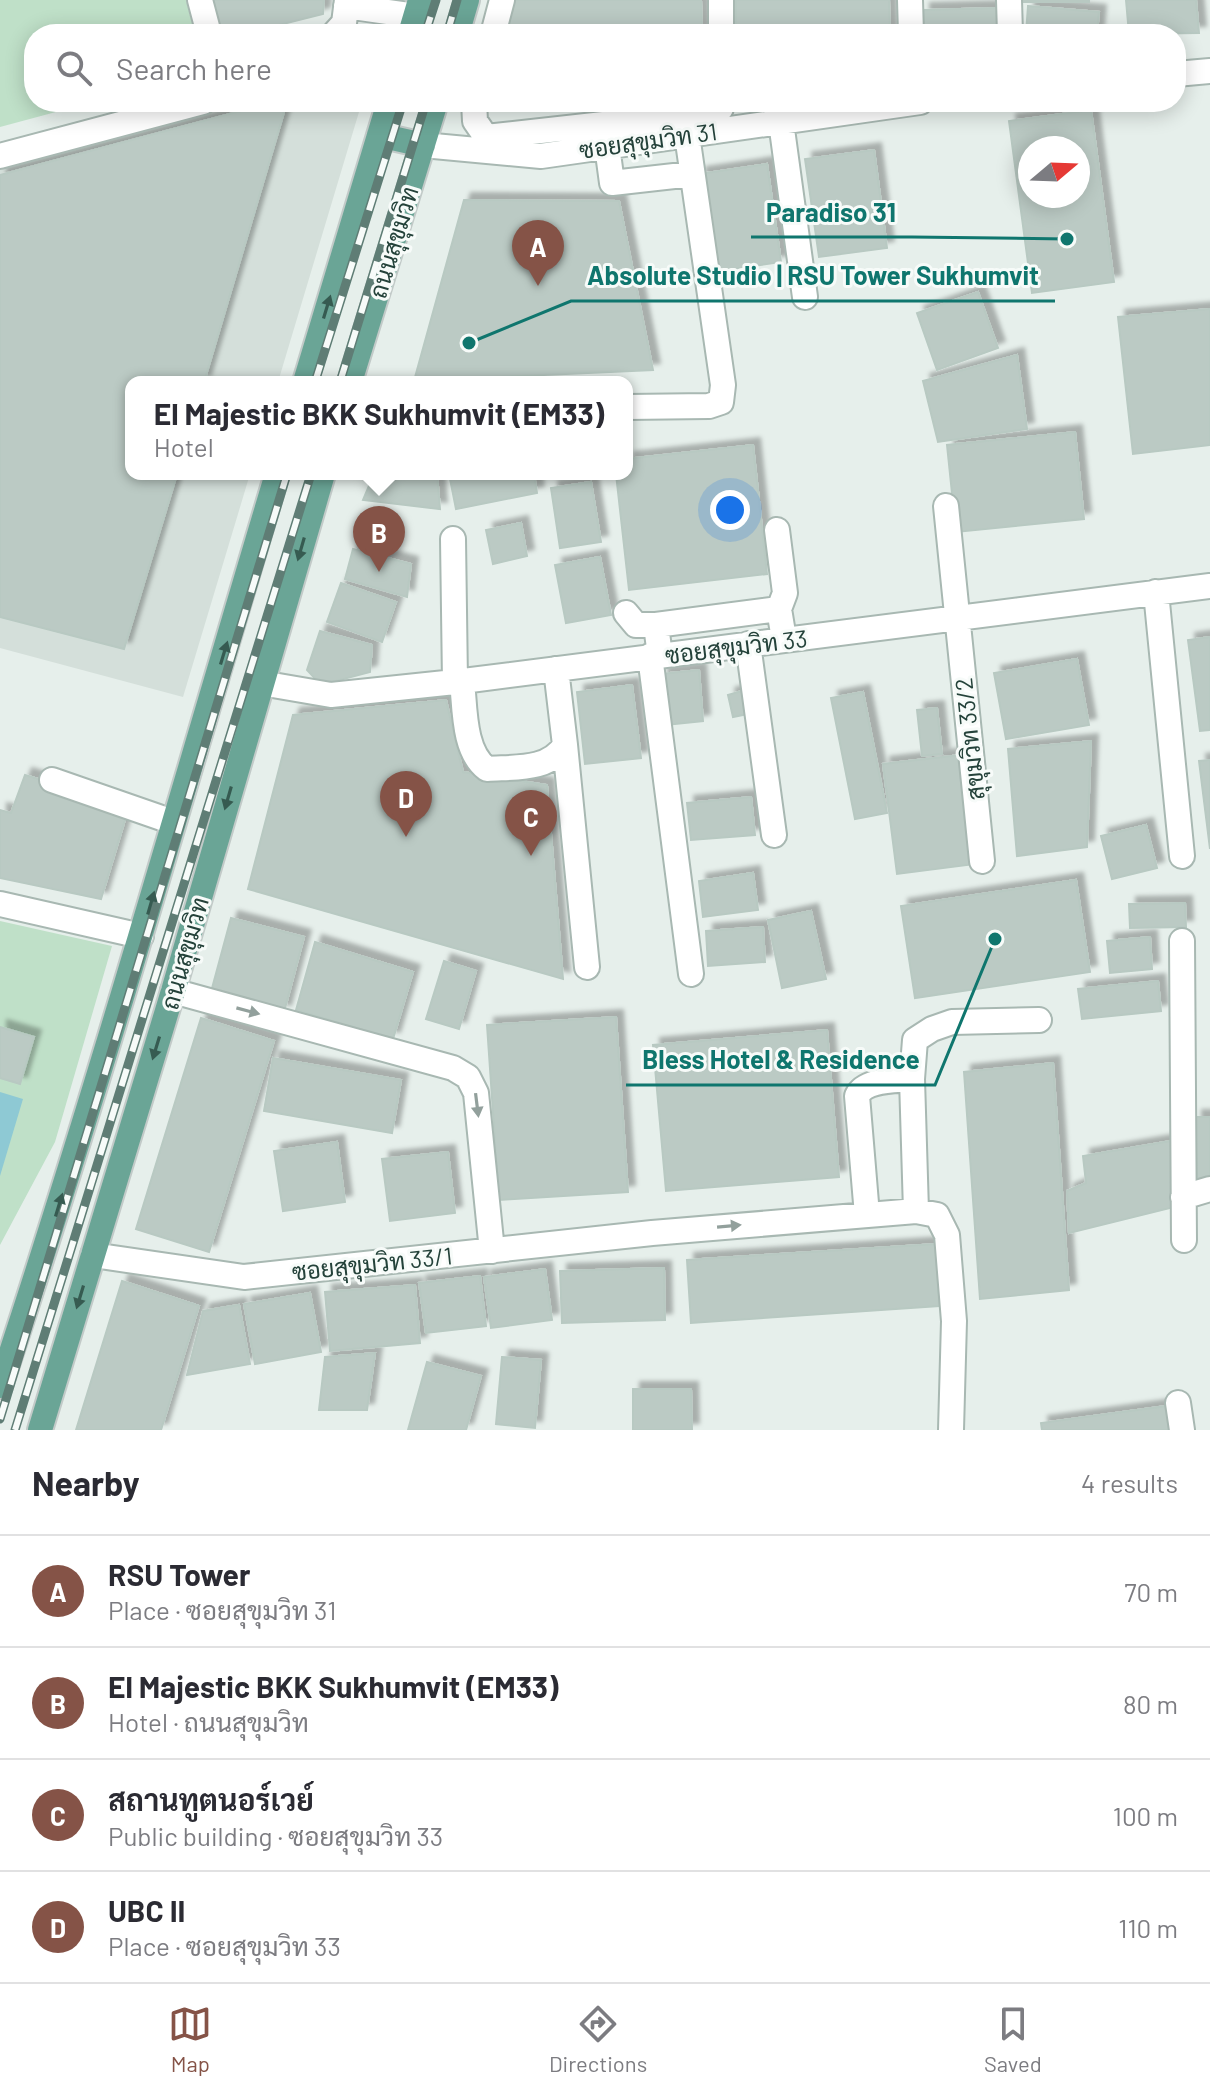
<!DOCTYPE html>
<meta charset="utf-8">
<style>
:root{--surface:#fff;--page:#f7f7f7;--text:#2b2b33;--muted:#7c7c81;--line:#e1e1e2;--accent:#855347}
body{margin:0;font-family:Barlow,Sarabun,sans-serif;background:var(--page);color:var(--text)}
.compass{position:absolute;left:1018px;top:136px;width:72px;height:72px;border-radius:50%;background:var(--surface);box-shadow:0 4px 20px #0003;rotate:71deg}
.you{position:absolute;left:730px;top:510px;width:28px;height:28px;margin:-20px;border:6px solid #fff;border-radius:50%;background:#1a73e8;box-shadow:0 0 0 12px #1a73e833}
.badge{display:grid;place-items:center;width:52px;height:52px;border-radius:50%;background:var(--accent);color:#fff;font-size:26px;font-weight:700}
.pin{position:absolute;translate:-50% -66px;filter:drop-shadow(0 2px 4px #0008)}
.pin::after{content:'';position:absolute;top:42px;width:28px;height:24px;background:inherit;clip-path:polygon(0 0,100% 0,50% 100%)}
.popup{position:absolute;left:125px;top:376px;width:508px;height:104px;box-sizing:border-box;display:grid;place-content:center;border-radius:16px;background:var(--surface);filter:drop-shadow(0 2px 6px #0005);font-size:26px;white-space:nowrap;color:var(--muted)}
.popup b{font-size:30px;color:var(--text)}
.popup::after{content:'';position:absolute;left:50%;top:100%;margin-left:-16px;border:16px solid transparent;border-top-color:var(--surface)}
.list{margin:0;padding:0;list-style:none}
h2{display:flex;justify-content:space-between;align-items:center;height:104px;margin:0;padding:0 32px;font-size:34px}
h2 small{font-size:26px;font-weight:400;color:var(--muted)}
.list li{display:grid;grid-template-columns:52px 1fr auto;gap:24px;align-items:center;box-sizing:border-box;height:112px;padding:0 32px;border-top:2px solid var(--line)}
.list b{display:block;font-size:30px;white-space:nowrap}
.list p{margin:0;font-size:26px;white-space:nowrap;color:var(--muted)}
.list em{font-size:26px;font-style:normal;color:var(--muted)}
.icon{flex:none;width:44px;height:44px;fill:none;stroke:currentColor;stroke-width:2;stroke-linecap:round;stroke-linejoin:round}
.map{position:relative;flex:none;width:1210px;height:1430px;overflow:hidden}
.search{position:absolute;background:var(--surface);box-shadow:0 4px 20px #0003;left:24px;right:24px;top:24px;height:88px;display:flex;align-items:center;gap:20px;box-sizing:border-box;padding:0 28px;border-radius:32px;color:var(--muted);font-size:30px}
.sheet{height:552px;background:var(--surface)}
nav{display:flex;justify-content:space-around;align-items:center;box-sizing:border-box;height:112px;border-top:2px solid var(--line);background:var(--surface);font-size:22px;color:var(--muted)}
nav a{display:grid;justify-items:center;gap:4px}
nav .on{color:var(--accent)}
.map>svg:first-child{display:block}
.built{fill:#d4dfda}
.green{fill:#bfe0c8}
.water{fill:#8ec9d4}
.building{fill:#bbcac4;stroke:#b8c9c2;stroke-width:2;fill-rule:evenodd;filter:url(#shadow)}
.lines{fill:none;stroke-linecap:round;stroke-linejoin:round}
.minor-casing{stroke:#a8b8b2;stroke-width:28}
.major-casing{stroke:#c2cac8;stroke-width:28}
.minor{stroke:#fff;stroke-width:24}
.major{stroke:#6aa596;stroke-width:24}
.rail-casing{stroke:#5f7d75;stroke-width:9}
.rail{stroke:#f7fbf9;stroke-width:6;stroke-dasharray:18;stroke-linecap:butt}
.oneway{fill:#365b51}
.oneway2{fill:#92a09c}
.labels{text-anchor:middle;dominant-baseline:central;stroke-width:6;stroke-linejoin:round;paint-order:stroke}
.street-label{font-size:24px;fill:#24423a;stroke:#f7fbf9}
.leader{fill:none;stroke:#0f766e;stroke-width:3}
.callout-dot{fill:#0f766e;stroke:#f7fbf9;stroke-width:3}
.callout-label{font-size:26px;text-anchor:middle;font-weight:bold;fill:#0f766e;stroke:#f7fbf9;stroke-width:6;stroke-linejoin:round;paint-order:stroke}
</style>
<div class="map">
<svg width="1210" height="1430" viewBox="0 0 1210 1430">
<defs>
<filter id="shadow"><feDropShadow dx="7" dy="-7" stdDeviation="2" flood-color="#0004"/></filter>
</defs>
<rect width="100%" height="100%" fill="#e6efeb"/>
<!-- built -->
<path class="built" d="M151,102h211l-84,280h-147v92h119l-67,223 -183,-49v-506z"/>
<!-- green -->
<path class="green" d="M0,0h186l9,34h-161v68h59l-93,25z
M0,921l112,25 -57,196 -55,103z"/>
<!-- water -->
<path class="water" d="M0,1092l23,7 -23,77z"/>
<!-- building -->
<path class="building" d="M213,0h111l-1,14 -80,20h-22z
M514,0h187l1,34h-195z
M736,0h153l1,34h-154z
M1016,0h73v2h-73z
M1126,0h70l3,33 -70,1z
M1028,6l71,6 -2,22h-71z
M998,8l1,26h-75l-1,-24z
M275,102h12l-83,280h-73v92h46l-53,175 -124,-32v-442z
M492,102h41l-42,5z
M1091,110l23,172 -82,11 -23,-172zM1030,148h48v48h-48z
M874,150l13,98 -68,9 -14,-98z
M767,164l14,98 -69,10 -13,-98z
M464,200l155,1 34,169 -239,11z
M978,292l20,56 -61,22 -20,-57z
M1210,309v136l-77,9 -15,-137z
M1017,355l10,74 -89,13 -15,-61z
M1075,432l9,87 -128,13 -9,-87z
M753,445l14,129 -138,16 -13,-116h11v-15z
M374,474h63l3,35 -77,-9z
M449,474h85l3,19 -81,16z
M591,482l10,60 -41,6 -9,-60z
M521,523l6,33 -34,8 -7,-34z
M353,549l58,15 -4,33 -62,-18z
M600,557l11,58 -45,8 -11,-58z
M341,583l55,19 -14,40 -55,-20z
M320,631l52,14 -2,27 -49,13 -14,-15z
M1210,637v93l-10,1 -12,-91z
M1077,659l12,66 -83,14 -12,-66z
M699,670l4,51 -37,4 -5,-51z
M632,685l9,73 -56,6 -8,-72z
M742,691l6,23 -15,3 -5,-22z
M863,692l24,121 -32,6 -24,-121z
M446,700l17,72 84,13 16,194 -315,-90 45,-174z
M937,708l5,46 -20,2 -5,-46z
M1091,741l-4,106 -70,9 -9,-107z
M968,754l15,109 -86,11 -14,-110z
M1210,760v89l-11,-88z
M25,775l98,30 4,8 -26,86 -101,-21v-68l11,3z
M751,797l4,38 -64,5 -4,-37z
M1146,825l11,43 -45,11 -11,-43z
M753,873l5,37 -55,7 -4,-36z
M1076,880l14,92 -175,26 -14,-92z
M1185,903l1,24 -56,1 -1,-24z
M811,911l15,68 -44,9 -14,-68z
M231,918l73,19 -20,75 -73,-20z
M763,927l2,35 -57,4 -2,-35z
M1150,937l2,32 -42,4 -3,-32z
M315,942l98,30 -20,67 -97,-29z
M444,961l32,10 -17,58 -33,-10z
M1158,981l3,30 -79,8 -4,-30z
M616,1017l12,175 -129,8 -12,-175z
M201,1018l73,23 -65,211 -73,-23z
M0,1027l34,10 -14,47 -20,-6z
M827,1030l12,147 -173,14 -13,-146z
M273,1058l128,22 -9,53 -128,-22z
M1053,1063l16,227 -89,9 -16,-227z
M1195,1117h15v63l-13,1z
M1171,1141l3,66 -105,26 -2,-42 19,-8 -3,-27z
M337,1142l8,60 -62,9 -9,-60z
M448,1152l7,61 -65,8 -8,-62z
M936,1244l3,62 -248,17 -4,-63z
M664,1268l1,52 -103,3 -2,-52z
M545,1269l7,51 -61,8 -7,-51z
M480,1276l6,50 -60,7 -7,-50z
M122,1281l77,25 -38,124h-85z
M415,1285l5,58 -90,8 -5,-59z
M310,1293l11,59 -66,12 -11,-60z
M239,1305l11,59 -63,11 16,-64z
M375,1353l-8,57h-48l6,-53z
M502,1357l39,3 -6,68 -39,-4z
M427,1362l54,14 -15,54h-58z
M633,1389h58l1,41h-59z
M1167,1406l3,24h-128l-1,-7z"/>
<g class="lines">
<!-- minor casing -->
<g class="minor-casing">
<path id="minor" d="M200,0l9,34
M721,0v34
M910,0l1,34
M1009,0l1,34
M346,6l70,10
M334,34l10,-11 3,-23
M493,34l9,-34
M1176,74l34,-3
M474,102l1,19 11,16 225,-25 10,-4 1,-6
M781,122l24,175
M423,145l118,11 379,-54
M607,146l5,37 80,-9
M0,156l203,-54
M627,407l82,-1 12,-4 2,-17 -36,-250
M946,506l36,355
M777,530l8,63 -6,16
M453,539l2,143
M1156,592l26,264
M626,613l10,12h20
M748,644l26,191
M650,656l41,318
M660,656l-4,-31 123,-16 5,30
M462,681c3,27 1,70 25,88 27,-2 62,2 78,-24l-9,-76
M261,683l70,12 124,-13 755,-96
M565,745l22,222
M52,780l121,42
M0,904l141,32
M1182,941l2,299
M173,991l280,77 15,9 8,16 16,158
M1183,1197l27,-8
M916,1211l-4,-132 3,-39 17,-11 20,-7 87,-2
M867,1215l-10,-119c8,-17 38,-15 55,-17
M93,1255l151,22 408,-44 264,-22 21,4 10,20 7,86 -3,109
M1178,1403l4,27"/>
</g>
<!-- major casing -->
<g class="major-casing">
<path id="major" d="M410,34l10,-34
M457,34l10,-34
M379,135l44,10
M305,382l84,-280
M350,382l86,-280
M0,1386c100,-302 186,-608 277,-912
M40,1430l133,-439 150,-517"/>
</g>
<!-- minor -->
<use href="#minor" class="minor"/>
<!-- major -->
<use href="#major" class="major"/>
<!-- rail casing -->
<g class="rail-casing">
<path id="rail" d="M425,34l11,-34
M447,34l10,-34
M315,382l88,-280
M340,382l86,-280
M0,1419l287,-945
M15,1430l296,-956"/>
</g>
<!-- rail -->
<use href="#rail" class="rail"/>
</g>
<!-- one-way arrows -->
<defs><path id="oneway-solid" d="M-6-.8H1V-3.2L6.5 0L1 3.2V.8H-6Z" transform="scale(2)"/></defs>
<g class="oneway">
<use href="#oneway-solid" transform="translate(327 307) rotate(-73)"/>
<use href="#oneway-solid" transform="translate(301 549) rotate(106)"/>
<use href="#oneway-solid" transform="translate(224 653) rotate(-73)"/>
<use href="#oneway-solid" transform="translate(228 798) rotate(106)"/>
<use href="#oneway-solid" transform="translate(151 903) rotate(-74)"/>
<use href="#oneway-solid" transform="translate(156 1048) rotate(107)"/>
<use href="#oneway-solid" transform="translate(59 1205) rotate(-73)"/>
<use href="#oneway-solid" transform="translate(80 1297) rotate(107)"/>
</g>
<g class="oneway2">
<use href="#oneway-solid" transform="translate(248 1011) rotate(15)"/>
<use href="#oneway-solid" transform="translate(477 1105) rotate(83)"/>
<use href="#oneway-solid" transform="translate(729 1226) rotate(-5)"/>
</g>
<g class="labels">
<!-- street labels -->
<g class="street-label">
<text transform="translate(648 140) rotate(-8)">ซอยสุขุมวิท 31</text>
<text transform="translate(393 242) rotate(-73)">ถนนสุขุมวิท</text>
<text transform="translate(736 646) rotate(-7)">ซอยสุขุมวิท 33</text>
<text transform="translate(969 739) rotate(-96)">สุขุมวิท 33/2</text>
<text transform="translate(184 953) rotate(-74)">ถนนสุขุมวิท</text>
<text transform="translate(372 1263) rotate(-6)">ซอยสุขุมวิท 33/1</text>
</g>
</g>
<!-- callouts -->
<path class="leader" d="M1067 239L912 237H751M469 343L571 301H1055M995 939L935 1085H626"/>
<g class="callout-dot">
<circle cx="1067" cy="239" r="8"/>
<circle cx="469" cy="343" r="8"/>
<circle cx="995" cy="939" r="8"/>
</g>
<g class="callout-label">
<text x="831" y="222">Paradiso 31</text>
<text x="813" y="285">Absolute Studio | RSU Tower Sukhumvit</text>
<text x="781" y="1069">Bless Hotel &amp; Residence</text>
</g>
</svg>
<svg class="compass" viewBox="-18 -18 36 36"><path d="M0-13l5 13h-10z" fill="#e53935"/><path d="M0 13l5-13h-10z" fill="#7c7c81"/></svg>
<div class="you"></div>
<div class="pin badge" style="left:538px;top:286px">A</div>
<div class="pin badge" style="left:379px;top:572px">B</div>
<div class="popup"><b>El Majestic BKK Sukhumvit (EM33)</b>Hotel</div>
<div class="pin badge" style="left:531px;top:856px">C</div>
<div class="pin badge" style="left:406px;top:837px">D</div>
<div class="search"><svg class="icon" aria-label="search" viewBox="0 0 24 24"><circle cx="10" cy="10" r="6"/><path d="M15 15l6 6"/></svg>Search here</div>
</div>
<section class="sheet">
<h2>Nearby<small>4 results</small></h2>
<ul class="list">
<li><span class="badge">A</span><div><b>RSU Tower</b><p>Place · ซอยสุขุมวิท 31</p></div><em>70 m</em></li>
<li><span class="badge">B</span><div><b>El Majestic BKK Sukhumvit (EM33)</b><p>Hotel · ถนนสุขุมวิท</p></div><em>80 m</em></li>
<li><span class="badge">C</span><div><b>สถานทูตนอร์เวย์</b><p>Public building · ซอยสุขุมวิท 33</p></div><em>100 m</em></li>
<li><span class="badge">D</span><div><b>UBC II</b><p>Place · ซอยสุขุมวิท 33</p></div><em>110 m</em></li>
</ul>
</section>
<nav>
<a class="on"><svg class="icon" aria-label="map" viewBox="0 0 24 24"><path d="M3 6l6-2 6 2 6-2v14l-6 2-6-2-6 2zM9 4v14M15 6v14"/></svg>Map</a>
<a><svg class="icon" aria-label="directions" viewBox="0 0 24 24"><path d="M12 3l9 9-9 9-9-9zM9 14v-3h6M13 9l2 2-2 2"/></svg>Directions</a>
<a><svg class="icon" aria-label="saved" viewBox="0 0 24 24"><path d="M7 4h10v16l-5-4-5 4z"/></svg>Saved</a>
</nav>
